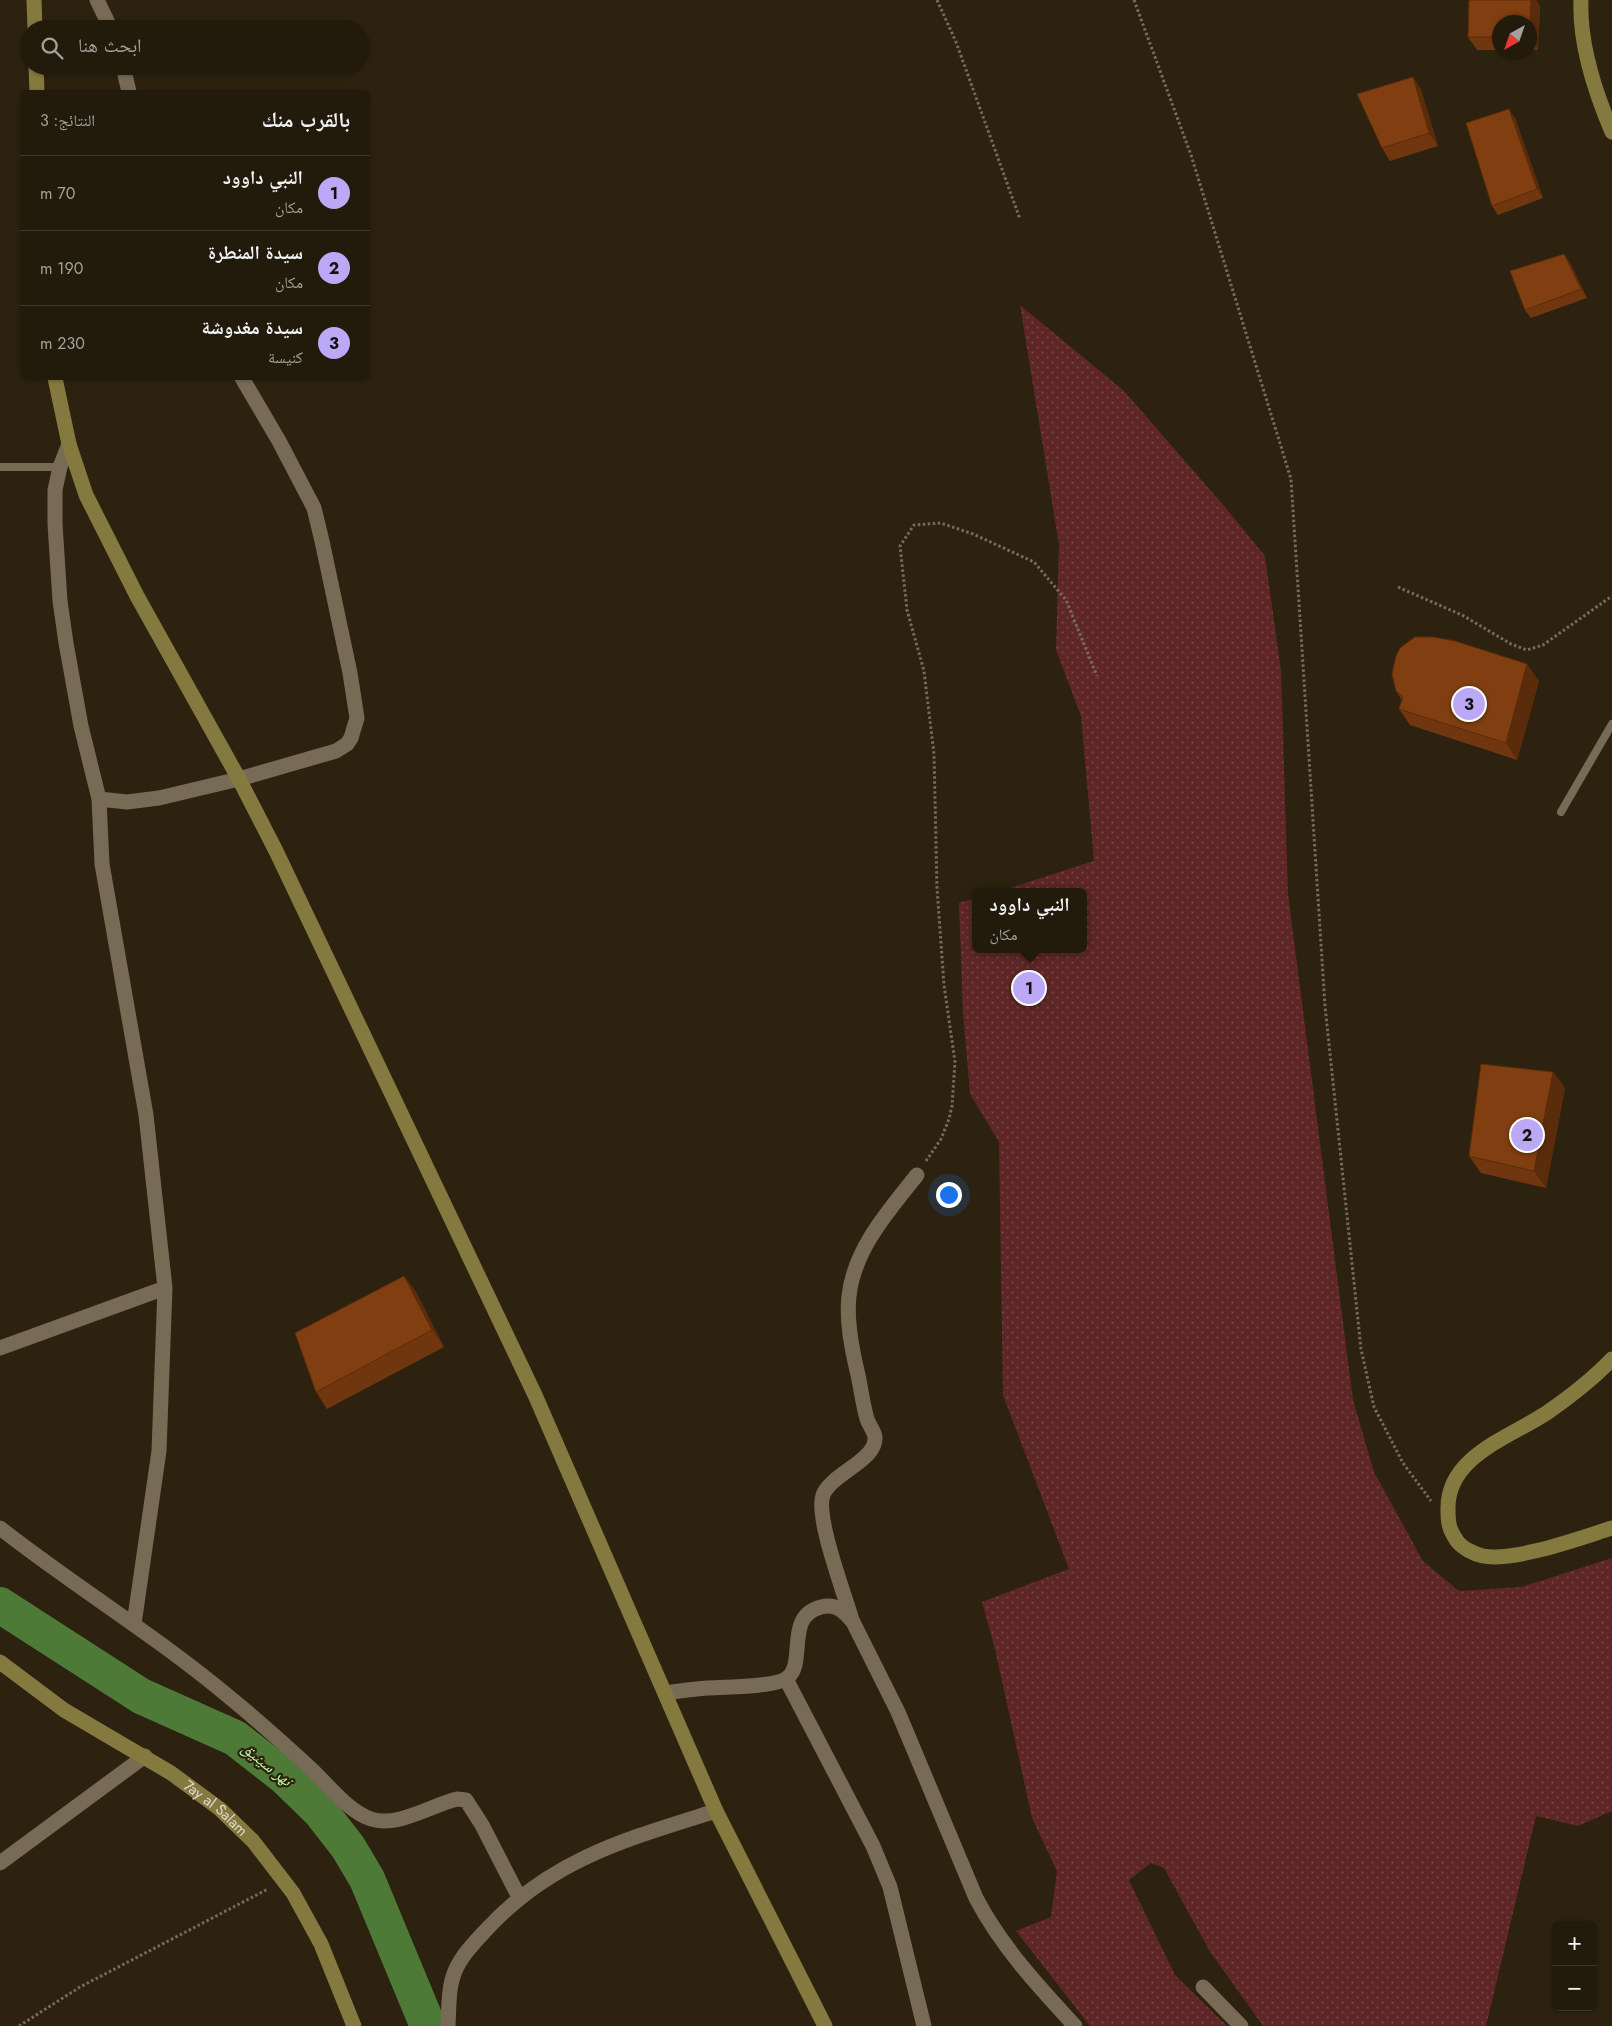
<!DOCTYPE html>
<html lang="ar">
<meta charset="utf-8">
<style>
:root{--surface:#221a0b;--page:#2e2719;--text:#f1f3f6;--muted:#a2a19d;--line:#3f382c;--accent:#bca9f5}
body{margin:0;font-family:Jost,"Noto Naskh Arabic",sans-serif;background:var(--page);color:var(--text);direction:rtl}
.controls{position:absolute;right:15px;bottom:15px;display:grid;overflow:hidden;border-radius:8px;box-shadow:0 1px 4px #0004}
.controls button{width:45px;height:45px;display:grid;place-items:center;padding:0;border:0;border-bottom:1px solid var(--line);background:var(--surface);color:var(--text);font:25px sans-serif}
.compass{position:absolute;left:1492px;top:15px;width:45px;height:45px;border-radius:50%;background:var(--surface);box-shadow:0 1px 4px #0004;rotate:220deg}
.you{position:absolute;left:948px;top:1194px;width:18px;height:18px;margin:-12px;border:4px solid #fff;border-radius:50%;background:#1a73e8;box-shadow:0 0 0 8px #1a73e833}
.badge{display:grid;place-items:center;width:32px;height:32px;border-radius:50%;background:var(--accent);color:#111;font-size:16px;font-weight:700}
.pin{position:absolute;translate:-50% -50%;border:2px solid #fff;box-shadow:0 1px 5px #0006}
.popup{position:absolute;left:972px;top:888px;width:115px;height:65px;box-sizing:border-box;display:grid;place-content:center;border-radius:8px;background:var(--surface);filter:drop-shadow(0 1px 4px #0005);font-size:16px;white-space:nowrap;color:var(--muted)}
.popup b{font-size:19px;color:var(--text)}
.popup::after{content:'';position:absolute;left:50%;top:100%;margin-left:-10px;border:10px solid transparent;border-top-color:var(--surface)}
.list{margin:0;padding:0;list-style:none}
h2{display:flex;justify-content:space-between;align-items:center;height:65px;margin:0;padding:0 20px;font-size:21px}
h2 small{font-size:16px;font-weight:400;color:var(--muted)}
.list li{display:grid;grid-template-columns:32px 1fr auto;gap:15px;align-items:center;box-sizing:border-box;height:75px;padding:0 20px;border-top:1px solid var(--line)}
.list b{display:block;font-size:19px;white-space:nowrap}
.list p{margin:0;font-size:16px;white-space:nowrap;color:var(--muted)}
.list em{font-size:16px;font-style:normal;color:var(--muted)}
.icon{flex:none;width:28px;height:28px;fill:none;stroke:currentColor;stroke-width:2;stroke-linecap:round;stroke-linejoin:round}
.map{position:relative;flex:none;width:1612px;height:2026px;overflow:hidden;direction:ltr}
.search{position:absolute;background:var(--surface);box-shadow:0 1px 4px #0004;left:20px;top:20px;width:350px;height:55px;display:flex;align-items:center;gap:12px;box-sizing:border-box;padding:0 18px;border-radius:28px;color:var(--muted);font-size:19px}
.panel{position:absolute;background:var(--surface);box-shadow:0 1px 4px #0004;left:20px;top:90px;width:350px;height:290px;border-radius:8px;direction:rtl}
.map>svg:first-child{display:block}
.grass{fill:url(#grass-dots)}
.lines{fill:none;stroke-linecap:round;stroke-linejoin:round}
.river{stroke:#4e7a38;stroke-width:36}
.path{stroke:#766c5c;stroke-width:3;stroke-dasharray:2.5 2.5;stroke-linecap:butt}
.lane{stroke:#786b56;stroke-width:8}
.street{stroke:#786b56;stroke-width:15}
.secondary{stroke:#847a40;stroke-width:15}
.wall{fill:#6f360f}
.shaded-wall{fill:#5a2c0c}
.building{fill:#813f11;stroke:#5a2c0c}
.labels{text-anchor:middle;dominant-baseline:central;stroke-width:4.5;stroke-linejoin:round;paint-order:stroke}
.street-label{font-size:15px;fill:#e0d8cd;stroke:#2d220f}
.water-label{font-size:16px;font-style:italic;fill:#b9f89c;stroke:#2d220f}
</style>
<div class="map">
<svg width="1612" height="2026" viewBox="0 0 1612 2026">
<defs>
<pattern id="grass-dots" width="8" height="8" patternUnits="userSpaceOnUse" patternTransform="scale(1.25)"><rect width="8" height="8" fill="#5e2627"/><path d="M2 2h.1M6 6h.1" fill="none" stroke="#754545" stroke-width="1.8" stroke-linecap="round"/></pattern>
</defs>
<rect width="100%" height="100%" fill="#2d220f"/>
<!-- grass -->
<path class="grass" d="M1020,305l104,86 101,116 40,49 16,115 7,223 65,506 21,72 49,89 36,30 63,-4 90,-29v253l-34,15 -42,-10 -50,210h-223l-54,-76 -45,-82 -13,-5 -22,17 46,95 52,51h-137l-74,-95 35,-14 6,-46 -25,-53 -37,-169 -13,-47 87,-33 -66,-174 -4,-253 -29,-48 -7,-82 -4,-109 16,-5v51h108v-57h-86l97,-31 -13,-145 -25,-66 3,-105z"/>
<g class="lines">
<!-- river -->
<path class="river" d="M0,1605l141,91 94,42 50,39 35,34 28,36 19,32 61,147"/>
<!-- path -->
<path class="path" d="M937,0l19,42 64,177
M1134,0l57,155 100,324 34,527 36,343 13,58 29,56 28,38
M1398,587l64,28 49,29 16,6 16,-5 69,-49
M926,1161l15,-22 8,-20 3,-13 3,-44 -11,-77 -7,-97 -3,-134 -10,-83 -17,-61 -7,-64 14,-21 27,-2 32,11 61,28 32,38 31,76
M19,2026l61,-39 188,-98"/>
<!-- lane -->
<path class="lane" d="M0,467h60
M1561,812l51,-88"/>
<!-- street -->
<path class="street" d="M97,0l14,29
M123,66l6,26
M69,444l-9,23 -5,23v34l5,77 6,42 15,83 18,73 3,65 44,251 19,173 -6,163 -25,173
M99,799l28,3 32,-4 80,-19 97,-28 11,-7 4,-6 6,-20 -7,-45 -28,-132 -8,-33 -35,-67 -37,-63
M0,1348l165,-60
M0,1528c74,58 155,107 228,168 27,22 54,46 80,70 19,17 38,44 63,53 26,9 61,-14 86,-20l9,1 16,25 37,72
M852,1620c-7,-25 -37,-103 -29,-125 8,-21 54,-35 52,-58 -1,-6 -6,-12 -8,-18 -4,-14 -6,-30 -9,-44 -6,-25 -12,-54 -9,-79 5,-47 40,-86 68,-121
M786,1679l87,167 17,41 34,139
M665,1693c14,-2 28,-4 42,-5 16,-1 69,-1 80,-10 20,-14 -3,-62 34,-71 15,-4 23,4 32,15l45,90 78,186c25,48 62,88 99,128
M0,1863l145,-107
M1203,1987l38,39
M448,2026c1,-15 0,-31 4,-46 5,-20 20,-35 34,-50 65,-71 141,-91 230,-119"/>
<!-- secondary -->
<g class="secondary">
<path d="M34,0l1,29"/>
<path d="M1581,0c-2,44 14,92 31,132"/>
<path d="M36,66l1,26"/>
<path d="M55,378l14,66 17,51 51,101 102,183 37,72 259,544 181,416 109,215"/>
<path d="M1612,1359c-19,20 -41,37 -64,53 -37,25 -101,44 -100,97 0,15 1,20 9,32 5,7 17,13 26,15 31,6 97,-18 129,-28"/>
<path id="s1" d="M0,1662l64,48 107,63 49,36 33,32 40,52 28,51 33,82"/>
</g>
</g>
<!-- wall -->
<path class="wall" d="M1469,0h67l4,6 -2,44h-8v-28h-30v28h-23l-9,-13z
M1413,77l8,13 17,56 -48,15 -8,-13z
M1515,118l28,80 -45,17 -6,-9z
M1564,254l6,9 17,35 -56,20 -6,-8z
M1539,681l-22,79 -107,-35 -11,-16 3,-9 -6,-9z
M1553,1072l12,16 -19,100 -65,-15 -12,-17z
M404,1276l12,16 28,55 -117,62 -11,-17z"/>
<!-- shaded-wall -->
<path class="shaded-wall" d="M1531,0h5l4,6 -2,44 -8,-12z
M1413,77l8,13 17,56 -9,-13z
M1509,109l6,9 28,80 -6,-9z
M1564,254l6,9 17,35 -6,-9z
M1527,664l12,17 -22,79 -11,-17z
M1553,1072l12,16 -19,100 -12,-17z
M404,1276l12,16 28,55 -12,-17z"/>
<!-- building -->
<path class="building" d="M1469,0h62l-1,26v-4h-30v15h-32z
M1413,77l16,56 -47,15 -25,-54z
M1509,109l28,80 -45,17 -26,-83z
M1564,254l17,35 -56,21 -15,-39z
M1415,637h18l22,4 72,23 -21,79 -107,-34 4,-12 -7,-6 -4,-17 4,-18 4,-8z
M1481,1064l72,8 -19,99 -65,-15z
M404,1276l28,54 -116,62 -21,-59z"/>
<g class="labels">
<!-- street labels -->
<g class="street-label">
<text stroke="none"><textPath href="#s1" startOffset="261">7ay al Salam</textPath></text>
</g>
<!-- water labels -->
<g class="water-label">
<text transform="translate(267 1764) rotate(39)">نهر سينيق</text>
</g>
</g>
</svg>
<div class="controls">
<button>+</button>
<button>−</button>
</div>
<svg class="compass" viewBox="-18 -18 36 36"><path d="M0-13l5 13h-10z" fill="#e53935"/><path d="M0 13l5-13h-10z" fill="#a2a19d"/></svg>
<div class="you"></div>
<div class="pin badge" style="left:1029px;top:988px">1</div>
<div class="popup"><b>النبي داوود</b>مكان</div>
<div class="pin badge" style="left:1527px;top:1135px">2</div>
<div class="pin badge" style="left:1469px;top:704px">3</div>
<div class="search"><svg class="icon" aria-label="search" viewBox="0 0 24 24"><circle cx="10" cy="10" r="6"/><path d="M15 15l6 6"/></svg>ابحث هنا</div>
<section class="panel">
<h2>بالقرب منك<small>النتائج: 3</small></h2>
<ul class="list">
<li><span class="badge">1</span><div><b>النبي داوود</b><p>مكان</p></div><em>70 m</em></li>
<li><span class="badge">2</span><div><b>سيدة المنطرة</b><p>مكان</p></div><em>190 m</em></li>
<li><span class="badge">3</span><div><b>سيدة مغدوشة</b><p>كنيسة</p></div><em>230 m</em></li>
</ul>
</section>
</div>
